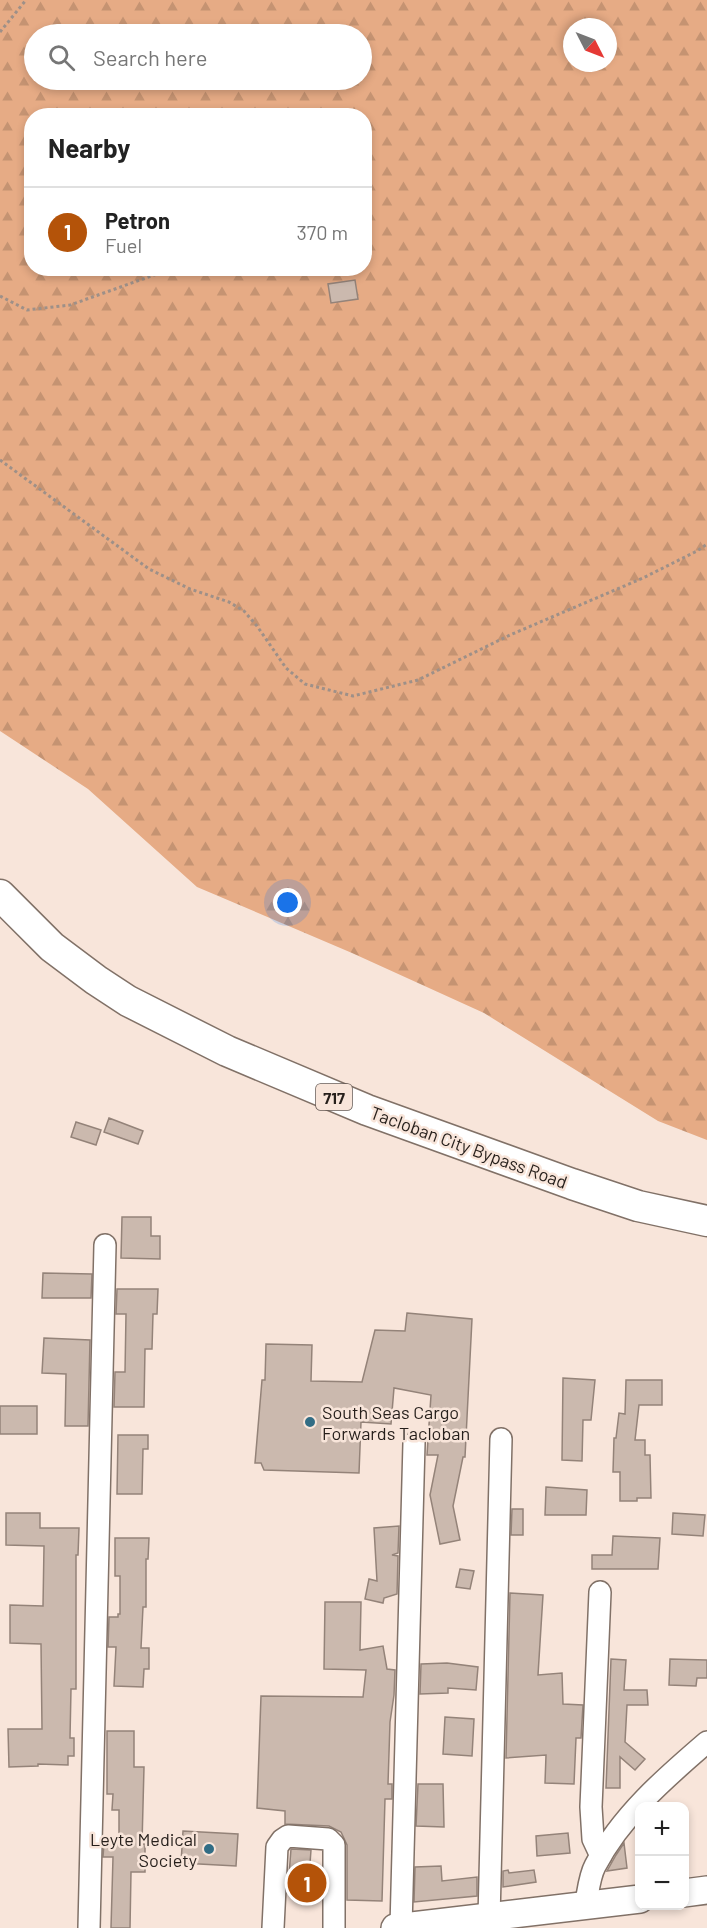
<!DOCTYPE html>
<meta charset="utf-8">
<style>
:root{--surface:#fff;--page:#f6f6f6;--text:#222;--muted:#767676;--line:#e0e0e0;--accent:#b45309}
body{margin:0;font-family:Barlow,sans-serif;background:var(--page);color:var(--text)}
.controls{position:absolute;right:18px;bottom:18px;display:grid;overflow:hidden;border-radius:12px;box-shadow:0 3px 9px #0003}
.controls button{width:54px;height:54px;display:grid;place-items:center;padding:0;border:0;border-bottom:2px solid var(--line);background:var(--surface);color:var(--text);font:30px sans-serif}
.compass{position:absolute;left:563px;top:18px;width:54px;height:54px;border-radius:50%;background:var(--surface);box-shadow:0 3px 9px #0003;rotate:132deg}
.you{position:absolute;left:288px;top:903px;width:21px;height:21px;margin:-15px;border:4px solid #fff;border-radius:50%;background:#1a73e8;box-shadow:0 0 0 9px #1a73e833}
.badge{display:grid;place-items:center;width:39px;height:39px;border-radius:50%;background:var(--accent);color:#fff;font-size:20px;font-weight:700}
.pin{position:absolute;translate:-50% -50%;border:3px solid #fff;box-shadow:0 2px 6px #0006}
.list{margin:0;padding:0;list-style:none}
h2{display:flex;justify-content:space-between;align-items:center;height:78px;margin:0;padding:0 24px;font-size:26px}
h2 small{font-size:20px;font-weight:400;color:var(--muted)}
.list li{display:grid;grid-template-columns:39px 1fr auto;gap:18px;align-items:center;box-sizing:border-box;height:90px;padding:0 24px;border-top:2px solid var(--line)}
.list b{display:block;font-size:22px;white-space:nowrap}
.list p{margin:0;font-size:20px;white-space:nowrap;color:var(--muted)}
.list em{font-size:20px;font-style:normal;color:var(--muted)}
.icon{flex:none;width:33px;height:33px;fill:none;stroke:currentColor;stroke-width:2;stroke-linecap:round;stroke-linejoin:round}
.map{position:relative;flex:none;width:707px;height:1928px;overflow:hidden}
.search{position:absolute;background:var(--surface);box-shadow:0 3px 9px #0003;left:24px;top:24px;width:348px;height:66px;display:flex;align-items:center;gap:15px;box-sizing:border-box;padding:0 21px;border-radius:33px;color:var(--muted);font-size:22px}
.panel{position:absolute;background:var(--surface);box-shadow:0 3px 9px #0003;left:24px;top:108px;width:348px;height:168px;border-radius:24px}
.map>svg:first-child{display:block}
.forest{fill:url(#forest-firs);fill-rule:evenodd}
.building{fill:#cbb9ae;stroke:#948379;stroke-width:1.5}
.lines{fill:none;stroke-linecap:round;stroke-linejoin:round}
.minor-casing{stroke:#817167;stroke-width:24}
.major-casing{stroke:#817167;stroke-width:30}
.highway-casing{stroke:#817167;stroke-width:33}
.path{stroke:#9e9088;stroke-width:3;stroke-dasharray:3 3;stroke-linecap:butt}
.minor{stroke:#fff;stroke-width:21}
.major{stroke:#fff;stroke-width:27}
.highway{stroke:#fff;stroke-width:30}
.poi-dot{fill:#326d85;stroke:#f8e5da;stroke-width:2}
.labels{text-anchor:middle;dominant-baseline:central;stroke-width:5;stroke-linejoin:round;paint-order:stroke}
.shield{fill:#f8e5da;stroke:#655a54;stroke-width:1.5}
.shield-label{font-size:16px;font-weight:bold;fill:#261f1b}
.street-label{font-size:18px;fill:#261f1b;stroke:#f8e5da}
.poi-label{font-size:18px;fill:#261f1b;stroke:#f8e5da;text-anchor:start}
</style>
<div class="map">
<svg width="707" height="1928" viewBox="0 0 707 1928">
<defs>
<pattern id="forest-firs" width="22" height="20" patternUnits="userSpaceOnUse" patternTransform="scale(1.5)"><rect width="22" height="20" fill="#e6ab85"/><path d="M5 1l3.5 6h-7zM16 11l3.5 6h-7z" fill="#c59372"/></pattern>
</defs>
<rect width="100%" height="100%" fill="#f8e5da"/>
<!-- forest -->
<path class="forest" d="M0,0h707v1140l-49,-19 -174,-108 -132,-60 -155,-66 -109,-98 -88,-58zM572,27h36v36h-36zM34,34h328v46h-328zM32,116h332v152h-332z"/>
<!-- building -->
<path class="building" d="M355,280l3,19 -27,4 -3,-19z
M109,1118l34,13 -5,13 -34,-12z
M76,1122l25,8 -5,15 -25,-8z
M122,1217h29v19h9v23l-39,-1z
M43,1273l49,1 -1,24h-49z
M117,1289h41l-1,25h-4l-1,35h-7l-1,58h-30l1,-35h10l1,-58h-10z
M407,1313l65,6 -7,138h-2l-10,49 7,34 -20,4 -10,-49 8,-40h-11l4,-60 -37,-7 -3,36 -30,-2 -2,51 -95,-3 -3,-7h-6l7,-83h3l1,-36 46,1 -1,36 51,1 13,-52 30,1z
M44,1338l46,2 -2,86h-23l1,-52 -24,-1z
M563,1378l32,2 -4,40h-8l-1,41 -20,-1z
M626,1380h36v25h-23l-4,35h10v15h5l1,43h-14v3h-17v-29h-7l1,-34h2l3,-25 6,1z
M0,1406h37v28h-37z
M118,1435h30v14h-5l-1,45h-25z
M546,1487l41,3 -1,25h-41z
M512,1509h11v26h-12z
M6,1513h34v15h39l-1,27h-2v134h-5l-1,49h4v18h-6v9l-30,-1v2l-29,1 -1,-38h34l-1,-85 -31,-1v-38l33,1 1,-60 -38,-1z
M673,1513l32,2 -2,21 -31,-2z
M399,1526l-1,27 -6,2 6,1 -1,38 -13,4 -1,5 -18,-4 4,-20 8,2 -3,-53z
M613,1536l47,2 -2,31h-66v-14h20z
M115,1538h34l-1,21h-2v48h-3l-2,41h8v21h-5l-1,18 -29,-1 2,-39h-8l1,-30h9v-3h2v-38h-5z
M460,1569l14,2 -4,18 -14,-2z
M510,1593l33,2 -5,80 24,-2 1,31 20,1 -2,33h-5l-2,46 -29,-1 1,-28 -40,3z
M325,1602h36l-1,48 23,-4 4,23 8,1 -1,25 -4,27 -2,62h4v15h-7l-3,102 -35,-1v-55l-6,-13 -12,-6 -44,-2v-13l-28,-3 4,-112 102,1 3,-27 -42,-1z
M611,1659l15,1 -2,30h23l1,15h-21l-2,37 20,17 -10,11 -15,-13v31h-14z
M670,1659l37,1v18h-10l-1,8 -27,-1z
M447,1663l31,4 -2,23 -28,-2v5l-28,1 1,-30z
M445,1717l29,2 -2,37 -29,-2z
M107,1731h27v36h10l-2,77h3v28h-14l-1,56h-19l2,-71h-10l1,-14h15v-33h-7l1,-16h-6z
M418,1784h25l1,43 -28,-1z
M183,1831l55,3 -2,32 -55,-3z
M568,1833l2,20 -33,3 -1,-20z
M624,1843l3,25 -20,3 9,-16z
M291,1849l20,1 -3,40 -20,-2z
M441,1866l1,15 35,-4v19l-63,6 1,-35z
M508,1870l1,3 25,-3 2,12 -33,5v-16z"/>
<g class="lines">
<!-- minor casing -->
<g class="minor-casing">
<path id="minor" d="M600,1592l-9,215 2,32 8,17
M585,1907c3,-13 4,-30 10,-41 26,-50 70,-88 112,-124
M489,1918l12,-479
M401,1927l13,-484
M89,1928l16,-683
M273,1928l4,-81 5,-7 6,-4 40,3 6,6v83"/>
</g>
<!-- major casing -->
<g class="major-casing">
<path id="major" d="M684,1893l23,-3
M395,1928l245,-29"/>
</g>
<!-- highway casing -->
<g class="highway-casing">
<path id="highway" d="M0,895l52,52 44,33 32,21 99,50 140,59 205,74 66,22 69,15"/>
</g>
<!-- path -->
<path class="path" d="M0,32l26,-32
M0,296l27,14 43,-5 104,-37
M0,460l149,109 41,20 39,13 15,9 13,15 29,42 19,16 48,12 65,-16 92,-45 133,-57 54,-27 10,-7"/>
<!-- minor -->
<use href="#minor" class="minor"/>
<!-- major -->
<use href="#major" class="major"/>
<!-- highway -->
<use href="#highway" class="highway"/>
</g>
<!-- markers -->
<g class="poi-dot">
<circle cx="310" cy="1422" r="6"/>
<circle cx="209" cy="1849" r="6"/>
</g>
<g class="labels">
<!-- shield labels -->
<rect class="shield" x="316" y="1084" width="36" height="26" rx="4.5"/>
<g class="shield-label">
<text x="334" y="1097">717</text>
</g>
<!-- street labels -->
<g class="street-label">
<text transform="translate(469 1147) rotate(20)">Tacloban City Bypass Road</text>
</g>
<!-- poi labels -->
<g class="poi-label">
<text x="322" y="1412">South Seas Cargo<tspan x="322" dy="21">Forwards Tacloban</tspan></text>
<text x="197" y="1839" text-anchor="end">Leyte Medical<tspan x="197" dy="21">Society</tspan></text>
</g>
</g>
</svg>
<div class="controls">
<button>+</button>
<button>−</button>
</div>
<svg class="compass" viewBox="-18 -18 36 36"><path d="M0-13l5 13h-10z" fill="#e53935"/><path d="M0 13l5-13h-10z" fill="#767676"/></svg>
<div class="you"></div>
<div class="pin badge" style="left:307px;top:1883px">1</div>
<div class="search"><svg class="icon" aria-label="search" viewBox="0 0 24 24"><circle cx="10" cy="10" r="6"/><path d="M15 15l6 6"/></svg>Search here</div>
<section class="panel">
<h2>Nearby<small></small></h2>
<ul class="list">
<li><span class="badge">1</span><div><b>Petron</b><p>Fuel</p></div><em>370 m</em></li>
</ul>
</section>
</div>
